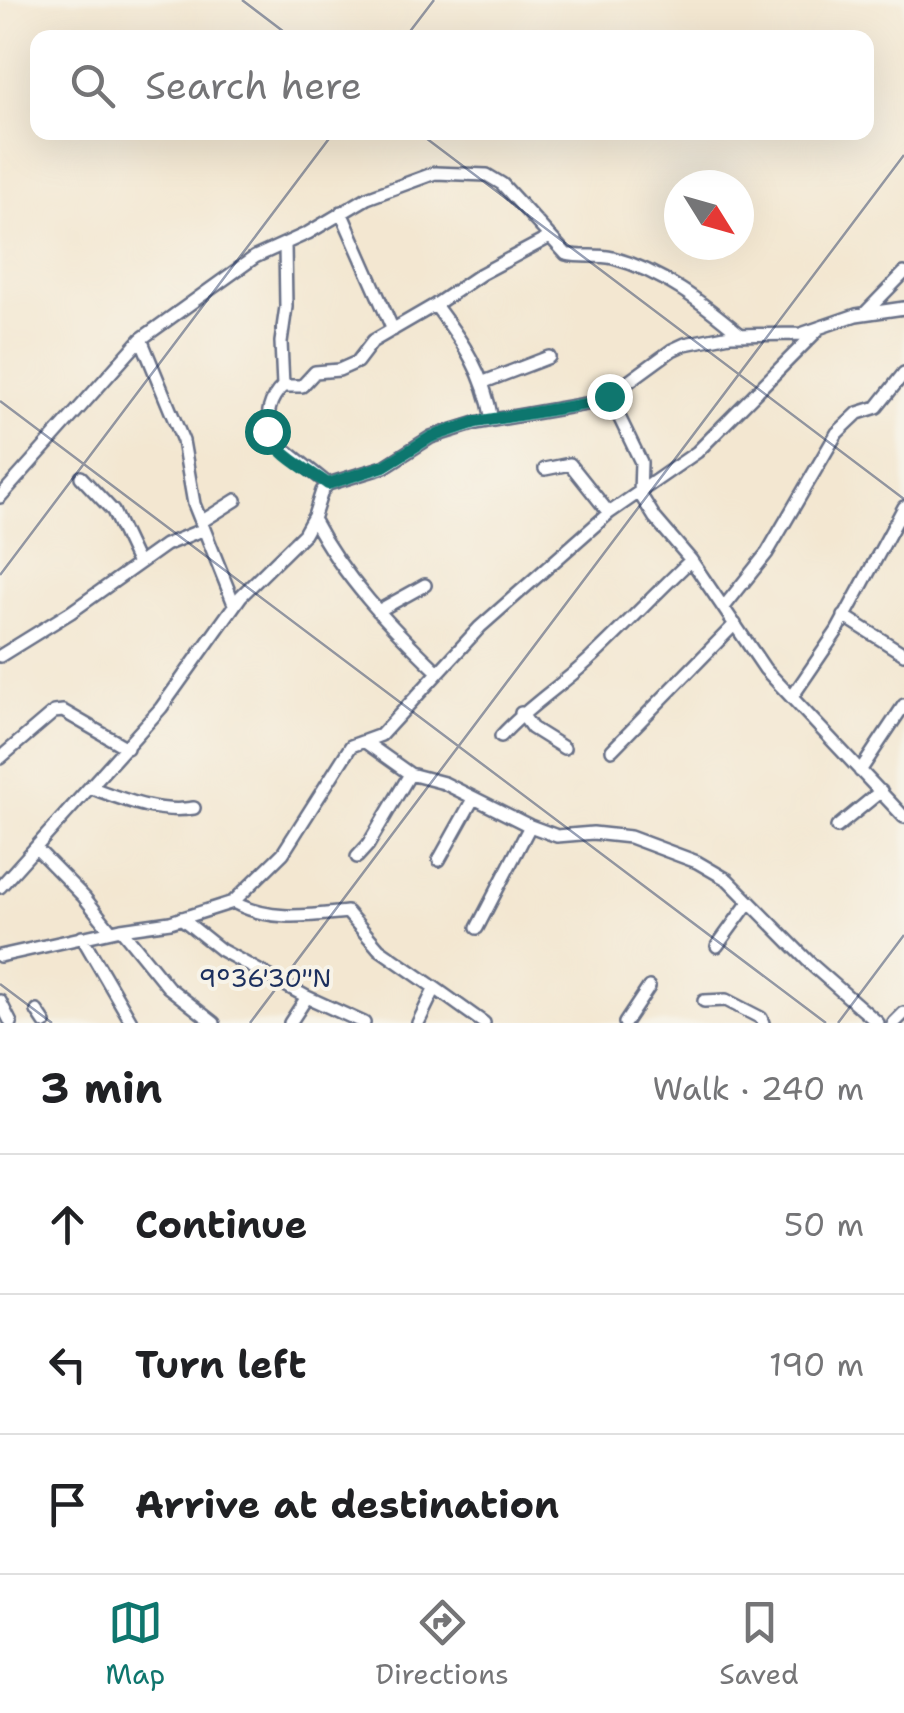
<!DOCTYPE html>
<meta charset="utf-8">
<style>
:root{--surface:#fff;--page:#f2f2f2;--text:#202124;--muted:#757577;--line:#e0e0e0;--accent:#0f766e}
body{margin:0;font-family:"Shantell Sans",sans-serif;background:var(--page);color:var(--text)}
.compass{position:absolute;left:664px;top:170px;width:90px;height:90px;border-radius:50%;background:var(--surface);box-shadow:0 10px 40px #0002;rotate:127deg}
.stop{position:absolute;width:30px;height:30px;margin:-22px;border:8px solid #0f766e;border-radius:50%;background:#fff}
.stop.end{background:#0f766e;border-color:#fff;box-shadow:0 2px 10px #0008}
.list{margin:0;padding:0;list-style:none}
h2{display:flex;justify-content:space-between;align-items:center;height:130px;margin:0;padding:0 40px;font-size:42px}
h2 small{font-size:32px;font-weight:400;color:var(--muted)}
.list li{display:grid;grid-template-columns:65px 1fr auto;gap:30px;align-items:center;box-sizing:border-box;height:140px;padding:0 40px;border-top:2px solid var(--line)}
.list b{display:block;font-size:38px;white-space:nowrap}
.list em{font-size:32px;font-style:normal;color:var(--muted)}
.icon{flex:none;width:55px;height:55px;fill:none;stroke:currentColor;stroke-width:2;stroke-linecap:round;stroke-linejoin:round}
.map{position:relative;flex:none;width:904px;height:1023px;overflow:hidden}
.search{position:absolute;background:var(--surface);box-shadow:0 10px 40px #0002;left:30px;right:30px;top:30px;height:110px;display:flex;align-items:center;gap:25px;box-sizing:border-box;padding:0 35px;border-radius:20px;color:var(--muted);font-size:38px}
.sheet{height:550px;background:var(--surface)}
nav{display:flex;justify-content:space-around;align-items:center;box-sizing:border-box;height:140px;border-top:2px solid var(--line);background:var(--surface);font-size:28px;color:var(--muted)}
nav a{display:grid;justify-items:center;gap:5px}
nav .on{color:var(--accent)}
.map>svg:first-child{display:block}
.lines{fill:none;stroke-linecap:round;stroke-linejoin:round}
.minor-casing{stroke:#676f86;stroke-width:16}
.minor{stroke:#fff;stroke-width:11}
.route{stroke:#0f766e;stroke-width:12}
.ticks{fill:none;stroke:#1b2f5e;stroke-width:2.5;stroke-opacity:0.45}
.ticks-label{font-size:25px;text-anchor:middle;fill:#1b2f5e;stroke:#f7f3e8;stroke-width:8;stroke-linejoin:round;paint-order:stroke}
</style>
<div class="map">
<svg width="904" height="1023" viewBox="0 0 904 1023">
<rect width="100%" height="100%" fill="#f7f3e8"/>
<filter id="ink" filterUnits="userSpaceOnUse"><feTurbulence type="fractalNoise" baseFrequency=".01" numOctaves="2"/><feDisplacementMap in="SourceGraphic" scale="20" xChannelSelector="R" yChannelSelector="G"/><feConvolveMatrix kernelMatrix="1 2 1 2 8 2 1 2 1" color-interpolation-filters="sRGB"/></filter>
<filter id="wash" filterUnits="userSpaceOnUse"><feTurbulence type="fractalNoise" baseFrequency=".0048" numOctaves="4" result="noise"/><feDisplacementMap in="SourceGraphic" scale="40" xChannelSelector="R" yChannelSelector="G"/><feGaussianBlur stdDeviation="2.25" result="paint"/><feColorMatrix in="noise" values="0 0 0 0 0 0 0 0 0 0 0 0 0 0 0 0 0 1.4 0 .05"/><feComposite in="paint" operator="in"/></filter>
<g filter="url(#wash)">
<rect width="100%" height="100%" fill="#f3e7d1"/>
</g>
<g filter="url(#ink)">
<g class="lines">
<!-- minor casing -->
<g class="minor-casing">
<path id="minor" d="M341,212l52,118
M435,305l46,-31 69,-37
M865,313l39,-40
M141,339l42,102 11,63 40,100
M484,382l65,-25
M283,386l-2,-44 5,-35 -1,-62
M609,396l32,66 -1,32 15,24 36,42 74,109 139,148
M545,469l25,-5 39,49
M81,477l32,34 25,53
M328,484l-60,-48c-1,-21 0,-36 15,-50h19l13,-14 24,-2 18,-8 16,-21 62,-36c28,37 49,68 57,115
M0,497l141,-158 114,-82 53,-24 59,-35 68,-25 52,2 15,9 64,70c16,4 31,0 47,4 49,13 90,45 128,77
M313,519c30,58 77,107 124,152
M201,522l35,-22
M724,607l43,-54 70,-120 21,-20 19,-6 27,-34
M378,611l47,-26
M844,616l60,38
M0,656l71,-44 94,-67 39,-16
M792,697l45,-66 67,-124
M521,713l11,15 32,20
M501,736c27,-30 60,-50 89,-77 34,-32 67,-67 101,-99
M365,742l45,32 34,9 86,43 27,10 36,-3 37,4 67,25 31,18 85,86 65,57
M612,750l123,-126
M0,758l54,-46 9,-1 64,37
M860,771l44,-66
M92,788c33,12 66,26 102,20
M837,827l44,-36
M36,848l48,49 27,34
M357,857l11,-12 42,-71
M439,860l34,-61
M0,887l161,-179 80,-112 63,-62 10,-18 8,-25 6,-7 56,-17 47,-30 45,-14 116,-20 17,-7 63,-46 13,-6 45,-9 71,-1 55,-19 48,-7
M233,902c37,20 74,14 114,10l32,37 56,39
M181,918l40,32 86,47 57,26
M477,928l53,-102
M121,929l47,58 46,36
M82,937l50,86
M717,946l32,-44
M0,956l121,-27 49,-7 63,-20 50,-49 68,-107 30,-11 99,-108 129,-114 88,-61 120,-121
M0,1001l11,22
M704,1001l22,-1 35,18 2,5
M37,1011l8,12
M290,1023l17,-26
M418,1023l17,-35 49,35
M625,1023l24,-36
M894,1023l10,-10"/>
</g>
<!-- minor -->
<use href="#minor" class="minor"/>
</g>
</g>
<g class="lines" filter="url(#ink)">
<!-- route -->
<path class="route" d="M267,431c9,23 41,39 61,53l56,-18 47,-29 45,-15 116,-19 17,-7"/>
</g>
<!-- ticks -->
<path class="ticks" d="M242,0l50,38M405,38l29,-38M418,132l486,367M0,401l826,622M0,575l334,-443M0,984l52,39M250,1023l654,-868M838,1023l66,-88"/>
<g class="ticks-label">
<text x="265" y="987">9°36'30"N</text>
</g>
</svg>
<svg class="compass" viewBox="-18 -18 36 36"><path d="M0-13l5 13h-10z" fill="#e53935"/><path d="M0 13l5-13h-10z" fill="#757577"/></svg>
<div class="stop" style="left:267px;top:431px"></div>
<div class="stop end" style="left:609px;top:396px"></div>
<div class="search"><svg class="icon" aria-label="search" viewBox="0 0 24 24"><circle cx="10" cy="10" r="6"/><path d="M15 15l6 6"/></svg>Search here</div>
</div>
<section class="sheet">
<h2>3 min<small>Walk · 240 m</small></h2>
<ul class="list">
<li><svg class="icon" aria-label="ahead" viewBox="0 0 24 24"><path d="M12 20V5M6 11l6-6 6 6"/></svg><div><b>Continue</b></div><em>50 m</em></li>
<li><svg class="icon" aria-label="left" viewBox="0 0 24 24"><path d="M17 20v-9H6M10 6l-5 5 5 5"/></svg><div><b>Turn left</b></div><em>190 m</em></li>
<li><svg class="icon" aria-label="arrive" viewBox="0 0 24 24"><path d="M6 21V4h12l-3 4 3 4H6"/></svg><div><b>Arrive at destination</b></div></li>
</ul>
</section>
<nav>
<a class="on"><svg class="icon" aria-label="map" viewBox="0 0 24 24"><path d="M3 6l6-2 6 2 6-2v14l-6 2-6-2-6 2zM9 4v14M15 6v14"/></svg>Map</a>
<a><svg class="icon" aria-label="directions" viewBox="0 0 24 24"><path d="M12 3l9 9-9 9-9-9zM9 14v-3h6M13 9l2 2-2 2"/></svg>Directions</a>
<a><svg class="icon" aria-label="saved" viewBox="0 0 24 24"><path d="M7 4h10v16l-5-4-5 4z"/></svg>Saved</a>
</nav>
